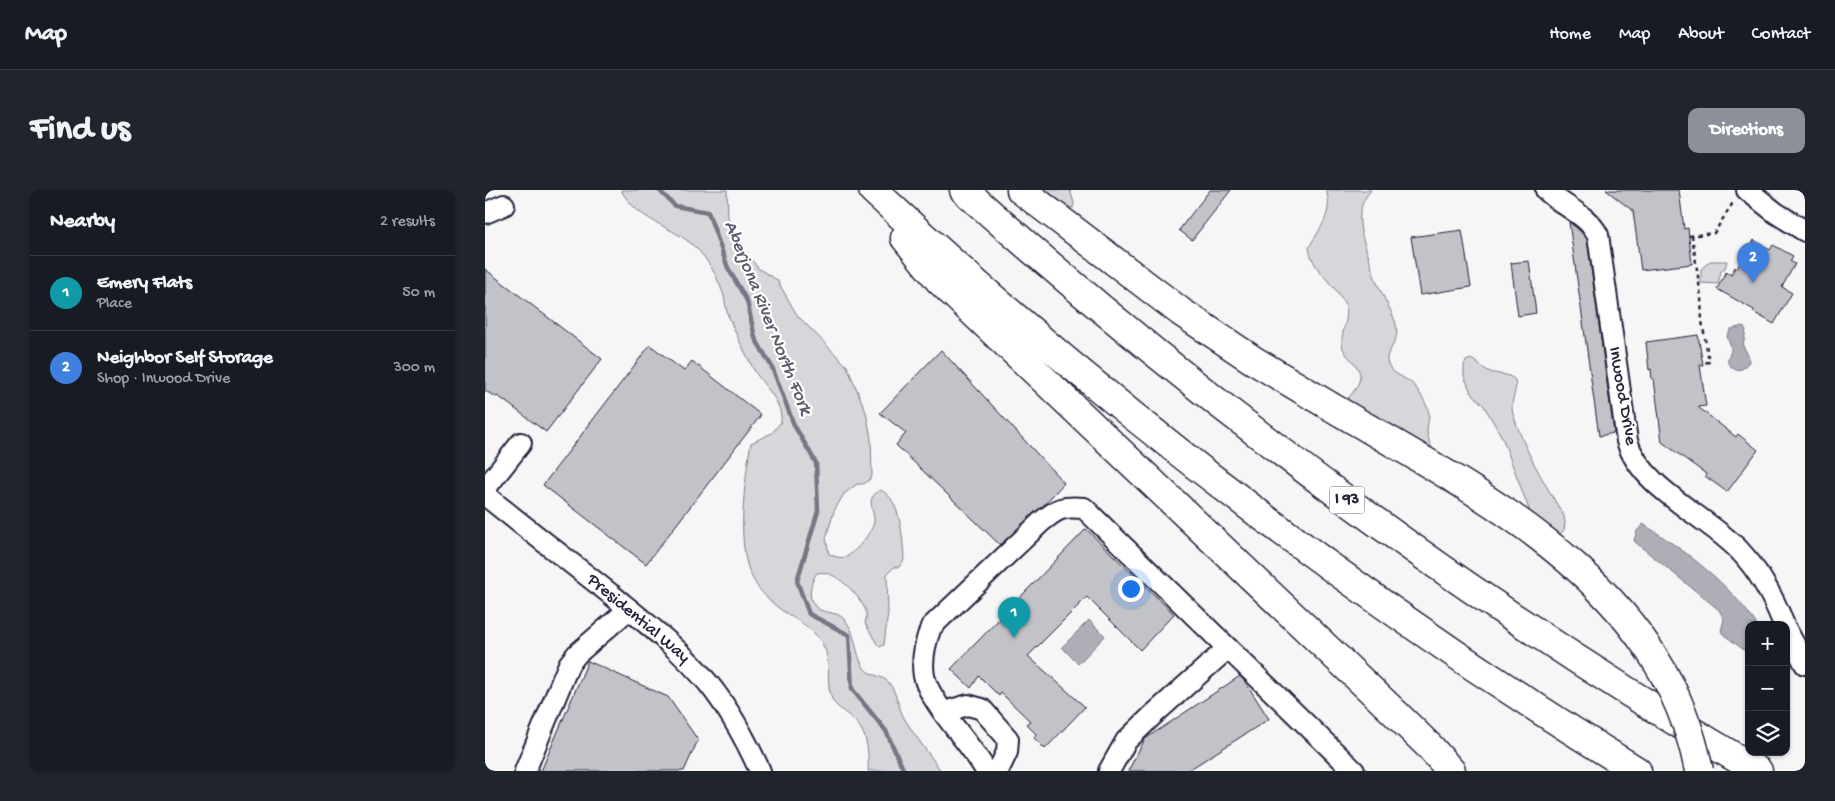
<!DOCTYPE html>
<meta charset="utf-8">
<style>
:root{--surface:#171b24;--page:#20242c;--text:#f1f3f6;--muted:#9ea1a6;--line:#363941;--accent:#8c9099}
body{margin:0;font-family:"Gochi Hand",sans-serif;background:var(--page);color:var(--text)}
.controls{position:absolute;right:15px;bottom:15px;display:grid;overflow:hidden;border-radius:10px;box-shadow:0 1px 4px #0004}
.controls button{width:45px;height:45px;display:grid;place-items:center;padding:0;border:0;border-bottom:1px solid var(--line);background:var(--surface);color:var(--text);font:25px sans-serif}
.you{position:absolute;left:645px;top:398px;width:18px;height:18px;margin:-12px;border:4px solid #fff;border-radius:50%;background:#1a73e8;box-shadow:0 0 0 8px #1a73e833}
.badge{display:grid;place-items:center;width:32px;height:32px;border-radius:50%;background:var(--accent);color:#fff;font-size:16px;font-weight:700}
.pin{position:absolute;translate:-50% -41px;filter:drop-shadow(0 1px 2px #0008)}
.pin::after{content:'';position:absolute;top:26px;width:18px;height:15px;background:inherit;clip-path:polygon(0 0,100% 0,50% 100%)}
.list{margin:0;padding:0;list-style:none}
h2{display:flex;justify-content:space-between;align-items:center;height:65px;margin:0;padding:0 20px;font-size:21px}
h2 small{font-size:16px;font-weight:400;color:var(--muted)}
.list li{display:grid;grid-template-columns:32px 1fr auto;gap:15px;align-items:center;box-sizing:border-box;height:75px;padding:0 20px;border-top:1px solid var(--line)}
.list b{display:block;font-size:19px;white-space:nowrap}
.list p{margin:0;font-size:16px;white-space:nowrap;color:var(--muted)}
.list em{font-size:16px;font-style:normal;color:var(--muted)}
.icon{flex:none;width:28px;height:28px;fill:none;stroke:currentColor;stroke-width:2;stroke-linecap:round;stroke-linejoin:round}
.map{position:relative;flex:none;width:1320px;height:581px;overflow:hidden;border-radius:10px}
header{display:flex;align-items:center;gap:30px;box-sizing:border-box;height:70px;padding:0 25px;background:var(--surface);border-bottom:1px solid var(--line)}
header strong{font-size:24px}
nav{display:flex;gap:28px;margin-inline-start:auto;font-size:18px}
.intro{display:flex;align-items:center;justify-content:space-between;box-sizing:border-box;height:120px;padding:0 30px}
h1{margin:0;font-size:35px}
.button{padding:12px 22px;border-radius:10px;background:var(--accent);color:#fff;font-size:18px;font-weight:700}
main{display:flex;gap:30px;padding:0 30px}
aside{flex:1;background:var(--surface);border-radius:10px;box-shadow:0 1px 4px #0004}
.map>svg:first-child{display:block}
.green{fill:#d7d7db;stroke:#7c7c8b}
.water{fill:#aeaeb7;stroke:#767685}
.lines{fill:none;stroke-linecap:round;stroke-linejoin:round}
.stream{stroke:#767685;stroke-width:4.5}
.building{fill:#c2c2c9;stroke:#22223b}
.minor-casing{stroke:#22223b;stroke-width:24}
.highway-casing{stroke:#22223b;stroke-width:31}
.path{stroke:#22223b;stroke-width:2.5;stroke-dasharray:4 4;stroke-linecap:butt}
.minor{stroke:#fff;stroke-width:20}
.highway{stroke:#fff;stroke-width:28}
.highway-bridge-casing{stroke:#22223b;stroke-width:31;stroke-linecap:butt}
.highway-bridge{stroke:#fff;stroke-width:28}
.labels{text-anchor:middle;dominant-baseline:central;stroke-width:4.5;stroke-linejoin:round;paint-order:stroke}
.shield{fill:#fff;stroke:#646476;stroke-width:1}
.shield-label{font-size:16px;font-weight:bold;fill:#22223b}
.street-label{font-size:18px;fill:#22223b;stroke:#fff}
.water-label{font-size:19px;font-style:italic;fill:#5a5a6d;stroke:#fff}
</style>
<header>
<strong>Map</strong>
<nav><a>Home</a><a>Map</a><a>About</a><a>Contact</a></nav>
</header>
<div class="intro"><h1>Find us</h1><a class="button">Directions</a></div>
<main>
<aside>
<h2>Nearby<small>2 results</small></h2>
<ul class="list">
<li><span class="badge" style="background:#0f9aa8">1</span><div><b>Emery Flats</b><p>Place</p></div><em>50 m</em></li>
<li><span class="badge" style="background:#3f7fe0">2</span><div><b>Neighbor Self Storage</b><p>Shop · Inwood Drive</p></div><em>300 m</em></li>
</ul>
</aside>
<div class="map">
<svg width="1320" height="581" viewBox="0 0 1320 581">
<rect width="100%" height="100%" fill="#f6f6f7"/>
<filter id="ink" filterUnits="userSpaceOnUse"><feTurbulence type="fractalNoise" baseFrequency=".02" numOctaves="2"/><feDisplacementMap in="SourceGraphic" scale="10" xChannelSelector="R" yChannelSelector="G"/><feConvolveMatrix kernelMatrix="1 2 1 2 8 2 1 2 1" color-interpolation-filters="sRGB"/></filter>
<g filter="url(#ink)">
<!-- green -->
<path class="green" d="M136,0h106l1,27 3,12 6,13 22,27 18,11 20,35 50,51 19,46 5,26 1,38c-4,6 -8,9 -15,8l-13,10 -10,17 -8,27 3,16c6,3 13,5 19,2 8,-5 25,-25 26,-34 1,-8 -5,-17 -2,-24 2,-4 5,-6 8,-8 21,7 23,51 24,70l-5,7h-5l-7,7 1,38 -4,33 -4,2 -3,-3 -12,-21c1,-4 2,-7 1,-11 -5,-16 -32,-44 -49,-39 -6,8 -10,23 -3,32 7,10 22,5 30,14 13,13 10,34 20,49 5,8 19,7 25,15 8,10 9,24 15,35 11,19 25,35 37,53h-73c1,-17 0,-37 -13,-50 -7,-7 -17,-12 -22,-20 -9,-17 0,-38 -10,-56 -10,-20 -32,-26 -48,-40 -9,-8 -17,-16 -22,-26 -18,-31 -8,-97 -3,-131l1,-5 21,-10 9,-11c2,-21 -17,-35 -27,-52 -9,-18 -19,-37 -26,-55 -2,-6 -3,-13 -4,-19 -6,-18 -15,-36 -29,-49 -23,-22 -57,-25 -74,-57z
M556,0h29l4,13 -1,5 -10,-3z
M841,0h45c-19,22 -10,43 -2,68 3,10 5,20 10,29 5,11 12,23 16,34 8,23 -13,30 -7,43 4,12 21,13 28,24 5,7 13,19 13,27 0,5 -2,10 -2,15 0,11 8,23 13,32l-94,-62c6,-6 13,-14 14,-23 1,-13 -17,-20 -18,-33 -1,-17 11,-29 0,-45 -10,-17 -31,-31 -33,-52 11,-18 25,-35 17,-57z
M1225,71h17l-2,7 -4,3 -3,13 -17,-1v-14z
M986,169c6,3 11,9 17,12 10,5 19,1 27,9 3,12 -6,21 -2,34 11,36 32,70 51,102l1,7 -1,7 -4,4 -5,1 -22,-15 -31,-83 -18,-31 -13,-14 -7,-16v-11l2,-4z"/>
<!-- water -->
<path class="water" d="M1258,136l3,4 -3,16 6,11v5l-7,7 -6,1c-15,-8 -5,-12 -5,-22 0,-4 -4,-8 -4,-12l4,-7z
M1158,334c43,27 86,59 114,101h-8v29l-26,-20 -2,-3 3,-12 -5,-9 -84,-68 -1,-2 3,-9z
M604,430l16,16 -27,28 -16,-17z"/>
<g class="lines">
<!-- stream -->
<path class="stream" d="M174,0l16,16 33,6 20,56 19,33 8,37 17,29 22,58 22,38 2,48 -21,70 12,33 40,21 3,54 34,42 18,40"/>
</g>
<!-- building -->
<path class="building" d="M725,0h21l-39,50 -13,-10z
M1121,0h73l5,39 4,-1 4,36 -51,6 -8,-59z
M1084,32l10,8 8,9 27,194 -15,3z
M977,40l9,57 -51,8 -9,-58z
M1269,50l16,10 3,-5 11,6 9,5 -3,5 5,3 -13,23 10,6 -18,31 -21,-12 1,-2 -37,-21 9,-17 5,3 4,-8 2,2 11,-24 3,2z
M1044,71l7,52 -18,3 -7,-53z
M0,79l117,90 -56,73 -48,-36 -1,1 -12,-6z
M1213,145l5,30h-3l6,41 -8,1 38,30 2,-3 20,16 -31,42 -22,-16 1,-2 -44,-32 -8,-63h-2l-1,-10 -2,1 -3,-28z
M165,155l34,26 8,-10 69,54 -115,149 -103,-79z
M456,160l123,133 -21,23 -43,39 -104,-100 10,-12 -26,-20z
M601,339l88,85 -34,36 -53,-53 -59,59 57,51 -40,42 -11,-11 2,-4 -10,-10 4,-3 -29,-28 -2,3 -20,-20 -8,12 -20,-19z
M103,471l80,36 30,43 -14,31h-143z
M755,486l6,7 23,36 -82,52h-59l17,-32z"/>
<g class="lines">
<!-- minor casing -->
<g class="minor-casing">
<path id="minor" d="M1061,0c16,16 41,24 52,45l29,206c14,47 78,74 112,109 21,22 34,46 45,75
M1262,0l29,23 29,18
M0,23l19,-8
M0,299l36,-46
M0,305c42,34 85,67 128,101 33,27 68,54 95,87 22,27 38,57 52,88
M1301,439l19,35
M459,522l24,-7 14,4 26,30 -1,13 -9,19
M40,581l44,-107 8,-10 52,-45
M501,581c-15,-28 -56,-67 -62,-95 -3,-17 1,-33 7,-49l110,-105c17,-14 22,-16 43,-14l270,263
M624,581l17,-30 28,-27 74,-66"/>
</g>
<!-- highway casing -->
<g class="highway-casing">
<path id="highway" d="M388,0c234,218 491,414 764,581
M479,0c245,219 511,415 794,581
M536,0l160,122 72,48 75,45
M420,48l34,42 453,430 38,37 21,24"/>
</g>
<!-- path -->
<path class="path" d="M1207,45l9,62 1,24 7,41 -7,1
M1204,46l25,-3 20,-32"/>
<!-- minor -->
<use href="#minor" class="minor"/>
<!-- highway -->
<use href="#highway" class="highway"/>
<!-- highway-bridge casing -->
<g class="highway-bridge-casing">
<path id="highway-bridge" d="M843,215c150,88 335,177 371,366"/>
</g>
<!-- highway-bridge -->
<use href="#highway-bridge" class="highway-bridge"/>
</g>
</g>
<g class="labels">
<!-- shield labels -->
<rect class="shield" x="844.5" y="296.5" width="35" height="27" rx="4"/>
<g class="shield-label">
<text x="862" y="310">I 93</text>
</g>
<!-- street labels -->
<g class="street-label">
<text transform="translate(1137 206) rotate(80)">Inwood Drive</text>
<text transform="translate(153 429) rotate(40)">Presidential Way</text>
</g>
<!-- water labels -->
<g class="water-label">
<text transform="translate(282 128) rotate(68)">Aberjona River North Fork</text>
</g>
</g>
</svg>
<div class="controls">
<button>+</button>
<button>−</button>
<button><svg class="icon" aria-label="layers" viewBox="0 0 24 24"><path d="M12 4l9 5-9 5-9-5zM3 14l9 5 9-5"/></svg></button>
</div>
<div class="you"></div>
<div class="pin badge" style="left:529px;top:448px;background:#0f9aa8">1</div>
<div class="pin badge" style="left:1268px;top:93px;background:#3f7fe0">2</div>
</div>
</main>
